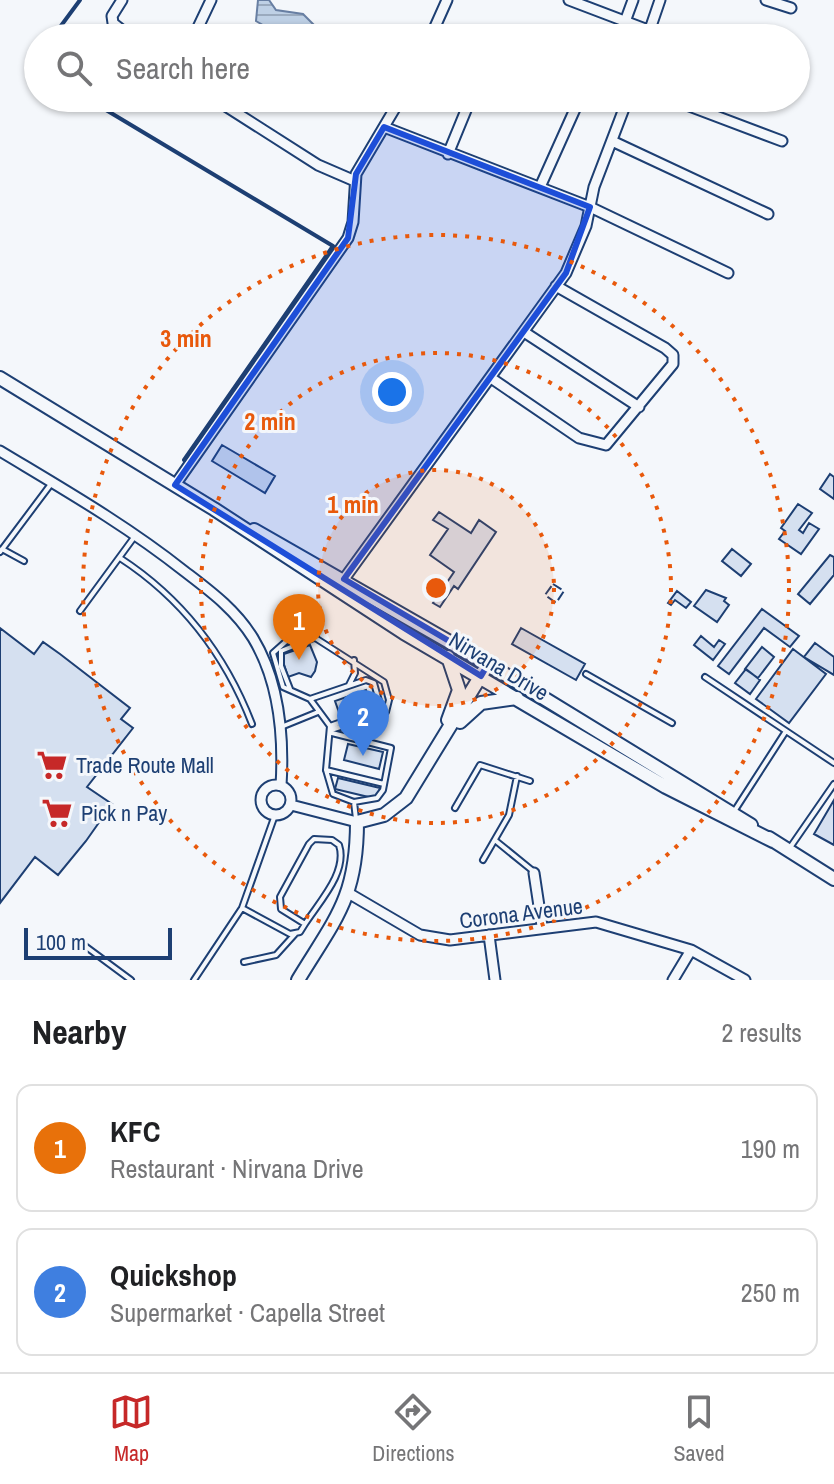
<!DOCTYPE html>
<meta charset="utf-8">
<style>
:root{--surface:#fff;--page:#f2f2f2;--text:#202124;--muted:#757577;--line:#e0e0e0;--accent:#c62828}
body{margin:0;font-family:"Archivo Narrow",sans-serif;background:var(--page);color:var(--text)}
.scale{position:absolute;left:24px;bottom:20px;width:148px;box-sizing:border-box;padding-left:8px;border:4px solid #1d3f73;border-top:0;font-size:22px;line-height:28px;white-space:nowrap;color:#1d3f73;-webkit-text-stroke:6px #f4f7fb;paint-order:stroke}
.you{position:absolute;left:392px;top:392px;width:28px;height:28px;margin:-20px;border:6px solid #fff;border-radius:50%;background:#1a73e8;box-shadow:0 0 0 12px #1a73e833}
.badge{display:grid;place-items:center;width:52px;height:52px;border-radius:50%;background:var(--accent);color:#fff;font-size:26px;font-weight:700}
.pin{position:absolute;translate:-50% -66px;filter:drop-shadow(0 2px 4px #0008)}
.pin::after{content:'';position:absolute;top:42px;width:28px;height:24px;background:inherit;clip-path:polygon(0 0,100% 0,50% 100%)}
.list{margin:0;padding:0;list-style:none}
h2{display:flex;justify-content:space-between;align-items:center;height:104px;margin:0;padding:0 32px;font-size:34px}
h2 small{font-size:26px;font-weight:400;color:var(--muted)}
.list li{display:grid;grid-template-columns:52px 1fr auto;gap:24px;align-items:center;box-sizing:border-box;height:128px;margin:0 16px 16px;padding:0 16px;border:2px solid var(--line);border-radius:16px}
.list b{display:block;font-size:30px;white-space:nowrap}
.list p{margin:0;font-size:26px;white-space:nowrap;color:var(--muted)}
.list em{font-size:26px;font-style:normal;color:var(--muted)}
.icon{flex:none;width:44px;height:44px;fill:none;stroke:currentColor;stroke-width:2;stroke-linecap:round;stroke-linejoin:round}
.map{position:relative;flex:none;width:834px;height:980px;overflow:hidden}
.search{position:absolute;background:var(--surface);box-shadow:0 2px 6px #0004;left:24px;right:24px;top:24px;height:88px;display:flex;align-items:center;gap:20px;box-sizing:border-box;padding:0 28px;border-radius:44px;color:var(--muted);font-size:30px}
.sheet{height:392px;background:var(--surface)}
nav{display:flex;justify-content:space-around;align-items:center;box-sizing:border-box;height:112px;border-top:2px solid var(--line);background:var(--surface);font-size:22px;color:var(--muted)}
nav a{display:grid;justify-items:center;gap:4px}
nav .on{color:var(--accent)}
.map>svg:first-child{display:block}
.water{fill:url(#water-rules);stroke:#687fa3;stroke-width:2}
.building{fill:#d5e0f0;stroke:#1d3f73;stroke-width:2}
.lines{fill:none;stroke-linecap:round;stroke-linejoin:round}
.lane-casing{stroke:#1d3f73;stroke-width:8}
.street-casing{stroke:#1d3f73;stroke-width:13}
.secondary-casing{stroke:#1d3f73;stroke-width:16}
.lane{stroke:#f4f7fb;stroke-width:4}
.street{stroke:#f4f7fb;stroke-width:9}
.secondary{stroke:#f4f7fb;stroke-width:12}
.fence{stroke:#1d3f73;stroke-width:2;stroke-dasharray:10 4;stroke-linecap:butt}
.wall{stroke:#1d3f73;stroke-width:4}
.marked{fill:#1d4ed8;fill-opacity:0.2;stroke:#1d4ed8;stroke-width:6;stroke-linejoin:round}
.ring{fill:none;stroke:#e8590c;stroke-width:4;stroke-dasharray:4 8}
.labels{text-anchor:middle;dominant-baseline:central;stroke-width:6;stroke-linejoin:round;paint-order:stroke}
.street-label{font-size:22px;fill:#1d3f73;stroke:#f4f7fb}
.poi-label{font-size:22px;fill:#1d3f73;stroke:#f4f7fb;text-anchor:start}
.centre{fill:#e8590c;stroke:#f4f7fb;stroke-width:4}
.ring-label{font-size:24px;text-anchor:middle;font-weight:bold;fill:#e8590c;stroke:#f4f7fb;stroke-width:6;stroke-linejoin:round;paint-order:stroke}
</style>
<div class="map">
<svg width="834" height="980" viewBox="0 0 834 980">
<defs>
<pattern id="water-rules" width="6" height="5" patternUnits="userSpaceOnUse" patternTransform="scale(2)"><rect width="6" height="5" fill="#bed0e5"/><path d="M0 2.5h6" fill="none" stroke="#9aaabe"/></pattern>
</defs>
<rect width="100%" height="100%" fill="#f4f7fb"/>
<!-- water -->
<path class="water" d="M258,0h11l7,10 27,4 24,24h-42l-29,-17z"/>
<!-- building -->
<path class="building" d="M222,445l53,31 -10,17 -53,-32z
M830,474l4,3v22l-14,-10z
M798,504l14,9 -13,17 4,3 6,-10 10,6 -18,25 -22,-15 6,-8 -4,-3z
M439,512l32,21 8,-13 17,12 -38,57 -4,-3 -14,21 -7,-4 21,-31 -24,-17 18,-26 -15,-9z
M732,549l19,15 -10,12 -19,-15z
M830,555l4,2v18l-24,29 -12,-10z
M706,590l20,8 -2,3 5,4 -12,17 -23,-16z
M677,591l14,11 -5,6 -11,-8 -4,5 -3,-2z
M762,609l37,27 -9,11 -26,-19 -35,46 -11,-8z
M0,628l34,26 9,-12 17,12 70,54 -9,11 12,9 -46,59 25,17 -26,37 -28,34 -23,-18 -35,46z
M521,628l64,36 -9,16 -64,-36z
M701,636l13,11 5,-7 6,4 -12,16 -19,-15z
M815,643l19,14v18l-30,-18z
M310,645l7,17 -2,9 -4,6 -12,-4 -11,4 -7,-22z
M762,647l12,10 -16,21 -13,-9z
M793,649l33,25 -37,49 -33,-24z
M746,669l14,11 -10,14 -15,-11z
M366,690l6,17 -31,11 -6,-17z
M348,744l35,8 -4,17 -35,-9z
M338,778l42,10 -3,11 -42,-10z
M834,800v45l-20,-11z"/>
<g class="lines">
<!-- lane casing -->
<g class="lane-casing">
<path id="lane" d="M2,549l22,12
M0,552l51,-68
M120,558c63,41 105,96 132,166
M80,611l55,-75
M281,616l103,66 5,18 -3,12 -55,18
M301,628l-28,25 10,34 27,12 20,27 -4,44 7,24 21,8 23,-4 6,-8 8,-42 -59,-15
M586,674l86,49
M705,677l129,86
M349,685l6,-12 -1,-13
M290,689l-9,-23v-15l35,-14
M310,699l56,-19 8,3 7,25 -51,18
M281,727l37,-15
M326,770l58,14
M354,802l2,17
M455,808l25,-43 50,16
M735,810l51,-79
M496,841l37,30
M789,849l45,-65
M483,860l26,-45 8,-39
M242,908l48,26 10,-2 5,-8c14,-22 43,-52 34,-79l-7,-5 -18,-1 -5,5 -29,53 1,12 24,15
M85,946l46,34
M244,962l32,-7 19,-21
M194,980l48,-72 33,-93"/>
</g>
<!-- street casing -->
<g class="street-casing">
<path id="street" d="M122,0l-10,16 1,7 19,15
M569,0l100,38
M766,0l25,8
M193,38l18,-38
M430,38l17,-38
M619,38l14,-38
M647,38l13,-38
M213,98l105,67 37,16
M668,98l114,43
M384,127l206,80 138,66
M612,141l156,73
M448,154l23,-56
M540,187l40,-89
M524,332l115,75
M491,378l88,60 27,7 67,-81v-9l-8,-7 -109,-62
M0,451c63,38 126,74 184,120 26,20 51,38 69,67 26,43 31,99 28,148
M175,485l173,-247 5,-16 3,-48 45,-76
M344,579l222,-306 20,-47 8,-39 34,-89
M261 800a15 15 0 1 1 30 0a15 15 0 1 1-30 0Z
M291,805l66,17
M534,873l8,53
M350,894l70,41 30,5 146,-18 95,28 54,30
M489,935l6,45
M673,980l18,-30"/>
</g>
<!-- secondary casing -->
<g class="secondary-casing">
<path id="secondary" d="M0,378l214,131 190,124 262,154 107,54
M254,530l234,134 263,161
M448,657l11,33 -11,30
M460,722l21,-19 36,-5
M769,838l65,41
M298,980c37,-61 59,-82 59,-158l27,-7 22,-17 79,-129"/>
</g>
<!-- lane -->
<use href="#lane" class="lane"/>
<!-- street -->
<use href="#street" class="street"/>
<!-- secondary -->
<use href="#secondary" class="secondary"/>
<!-- fence -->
<path class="fence" d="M553,584l11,7 -8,12 -11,-8z"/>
<!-- wall -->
<path class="wall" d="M52,38l28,-38
M38,57l-7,8 7,4
M86,98l247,148 -149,214"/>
</g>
<!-- marked area -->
<path class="marked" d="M384,127l206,80 -24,66 -222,306 144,85 -7,12 -306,-191 173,-247 8,-64z"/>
<!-- distance rings -->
<circle cx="436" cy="588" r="118" fill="#e8590c" fill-opacity=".12"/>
<g class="ring">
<circle cx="436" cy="588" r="118"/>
<circle cx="436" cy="588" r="235"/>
<circle cx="436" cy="588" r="353"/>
</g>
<!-- icons -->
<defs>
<g id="supermarket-bare" transform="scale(2.4)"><path d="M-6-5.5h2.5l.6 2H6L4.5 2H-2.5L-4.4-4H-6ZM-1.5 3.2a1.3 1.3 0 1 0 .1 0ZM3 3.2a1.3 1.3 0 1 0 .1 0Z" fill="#c62828" stroke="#f4f7fb" stroke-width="2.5" paint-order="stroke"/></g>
</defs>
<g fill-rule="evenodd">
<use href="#supermarket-bare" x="52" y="765"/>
<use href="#supermarket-bare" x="57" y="813"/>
</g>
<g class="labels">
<!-- street labels -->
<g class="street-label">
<text transform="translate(499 666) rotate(31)">Nirvana Drive</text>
<text transform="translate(521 913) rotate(-7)">Corona Avenue</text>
</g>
<!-- poi labels -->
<g class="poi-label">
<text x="76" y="765">Trade Route Mall</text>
<text x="81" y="813">Pick n Pay</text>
</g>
</g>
<circle cx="436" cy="588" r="12" class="centre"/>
<g class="ring-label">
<text x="186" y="347">3 min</text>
<text x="270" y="430">2 min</text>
<text x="353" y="513">1 min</text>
</g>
</svg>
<div class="scale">100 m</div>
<div class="you"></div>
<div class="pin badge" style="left:299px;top:660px;background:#e8710a">1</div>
<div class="pin badge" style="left:363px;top:756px;background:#3f7fe0">2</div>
<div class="search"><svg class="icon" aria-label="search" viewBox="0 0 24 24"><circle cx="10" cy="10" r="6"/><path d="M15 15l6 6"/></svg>Search here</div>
</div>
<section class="sheet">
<h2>Nearby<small>2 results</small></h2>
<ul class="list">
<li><span class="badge" style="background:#e8710a">1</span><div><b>KFC</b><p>Restaurant · Nirvana Drive</p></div><em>190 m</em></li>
<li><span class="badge" style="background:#3f7fe0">2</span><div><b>Quickshop</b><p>Supermarket · Capella Street</p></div><em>250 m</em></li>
</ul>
</section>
<nav>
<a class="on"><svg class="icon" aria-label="map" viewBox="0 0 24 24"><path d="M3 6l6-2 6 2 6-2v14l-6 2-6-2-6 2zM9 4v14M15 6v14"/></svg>Map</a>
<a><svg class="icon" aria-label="directions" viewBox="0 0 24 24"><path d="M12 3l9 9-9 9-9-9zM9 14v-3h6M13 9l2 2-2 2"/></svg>Directions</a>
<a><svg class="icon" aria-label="saved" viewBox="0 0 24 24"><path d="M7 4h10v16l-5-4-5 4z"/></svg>Saved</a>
</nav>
